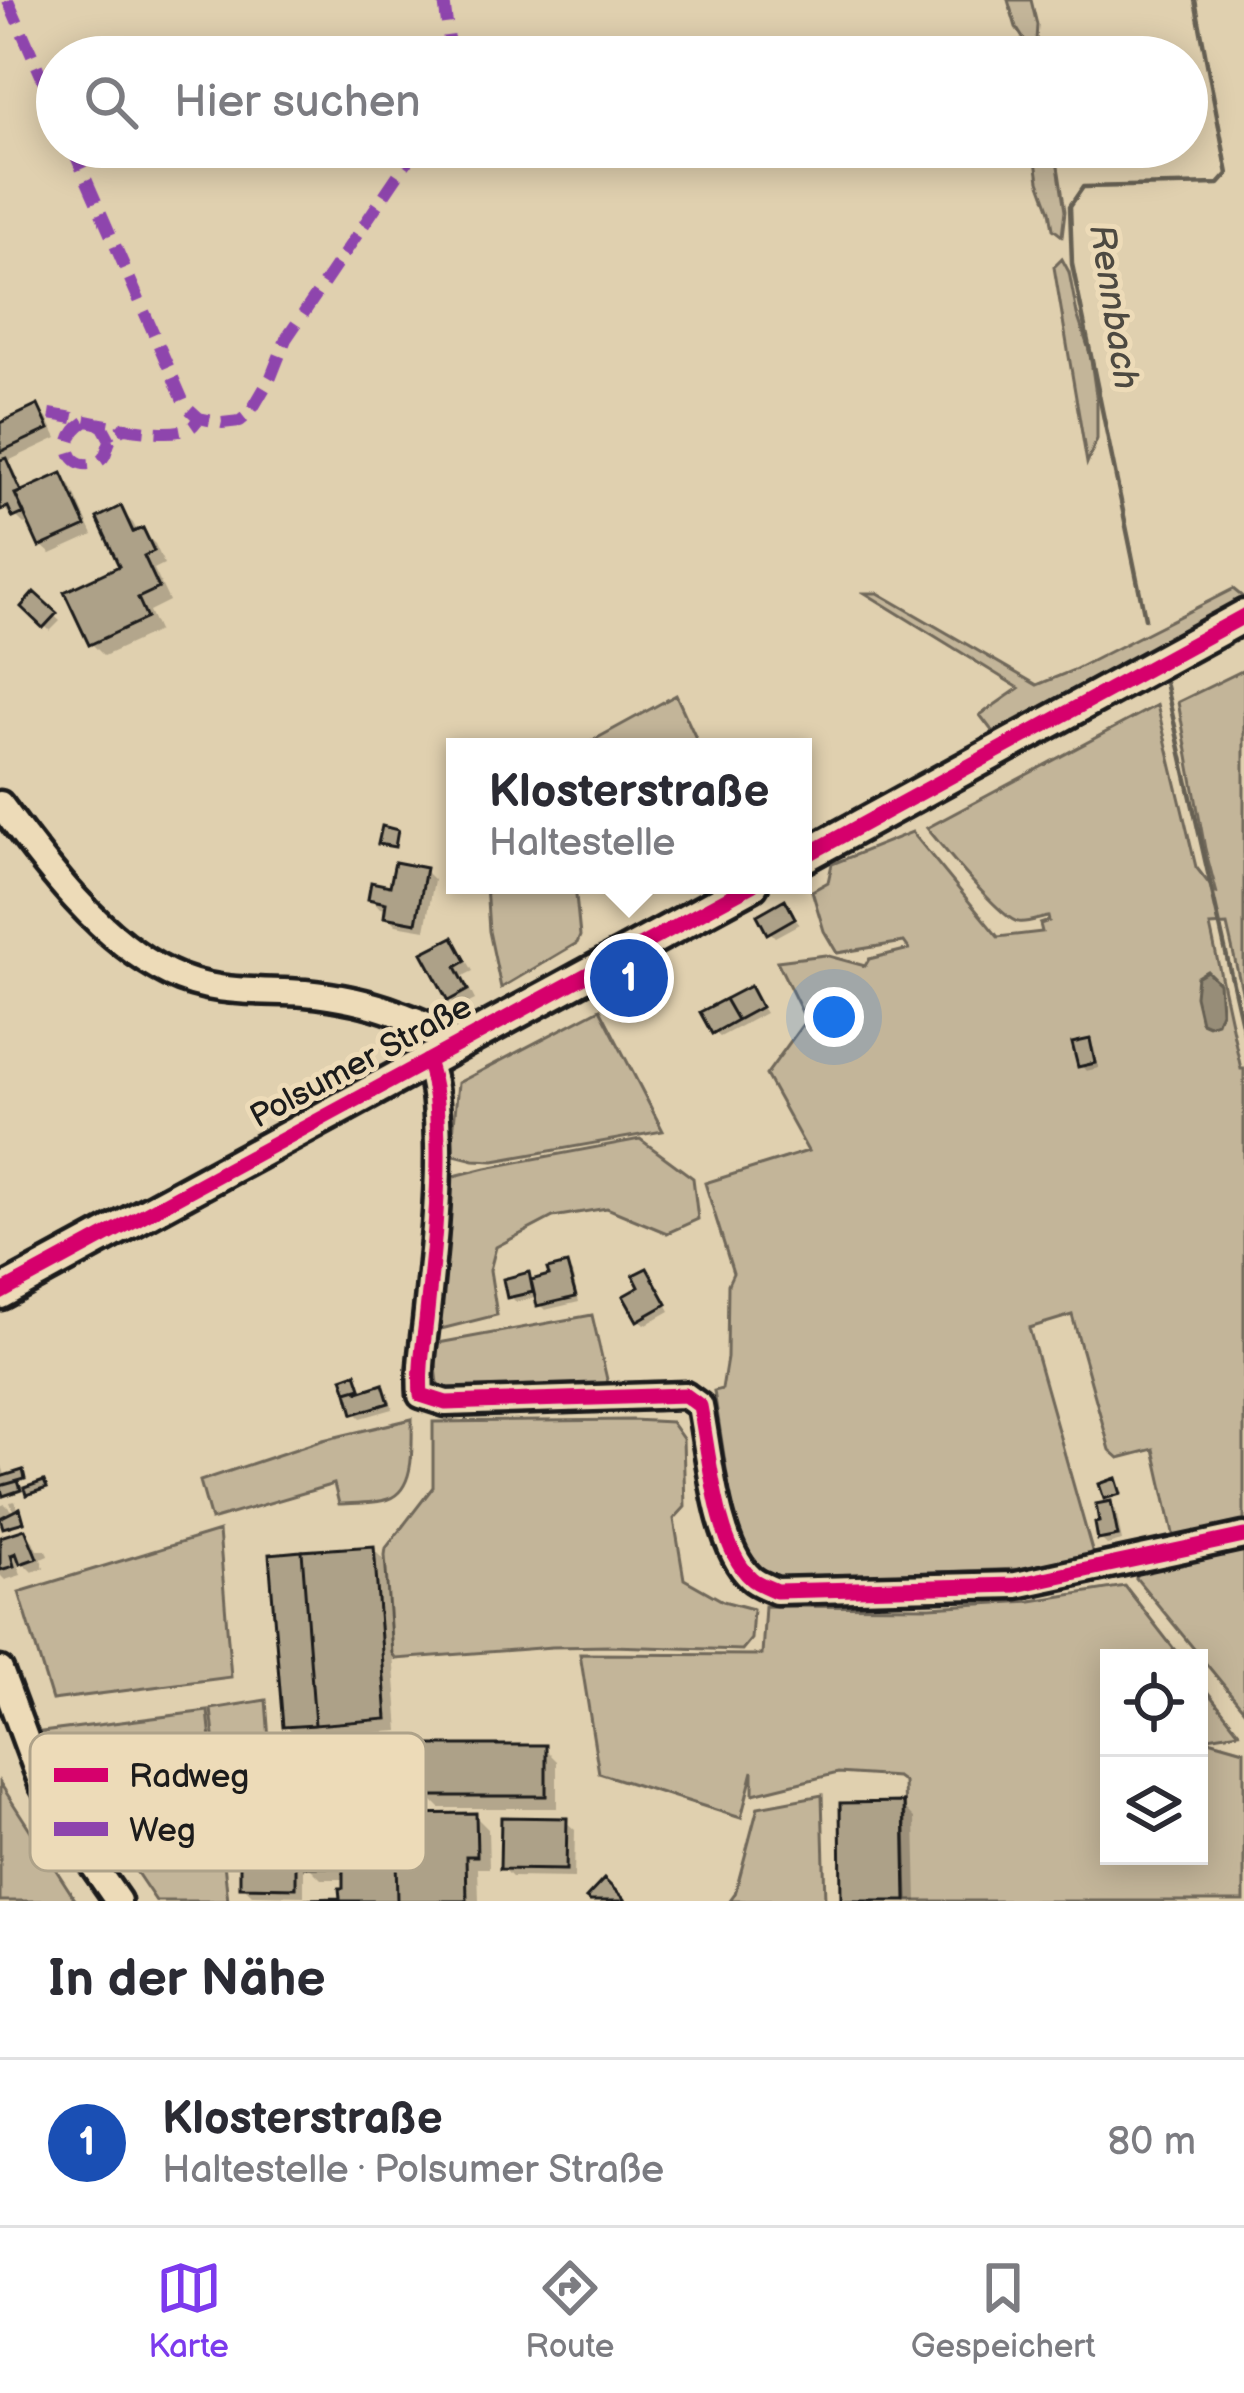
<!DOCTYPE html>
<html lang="de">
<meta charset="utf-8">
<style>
:root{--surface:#fff;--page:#f7f7f7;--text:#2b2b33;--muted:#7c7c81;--line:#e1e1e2;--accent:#7c3aed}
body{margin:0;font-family:"Balsamiq Sans",sans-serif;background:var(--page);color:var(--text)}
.controls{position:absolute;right:36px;bottom:36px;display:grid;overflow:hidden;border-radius:0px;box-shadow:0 6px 30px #0003}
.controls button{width:108px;height:108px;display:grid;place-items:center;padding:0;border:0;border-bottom:3px solid var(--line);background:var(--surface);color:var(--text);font:60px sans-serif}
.you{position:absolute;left:834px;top:1017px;width:42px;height:42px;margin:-30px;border:9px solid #fff;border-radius:50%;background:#1a73e8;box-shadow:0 0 0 18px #1a73e833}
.badge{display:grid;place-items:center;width:78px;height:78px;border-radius:50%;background:var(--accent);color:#fff;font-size:39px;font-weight:700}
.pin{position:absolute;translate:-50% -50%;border:6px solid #fff;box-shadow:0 3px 12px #0006}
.popup{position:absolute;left:446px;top:738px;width:366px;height:156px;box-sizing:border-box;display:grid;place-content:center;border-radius:0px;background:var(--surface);filter:drop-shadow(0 3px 9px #0005);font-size:39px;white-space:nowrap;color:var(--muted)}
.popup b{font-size:45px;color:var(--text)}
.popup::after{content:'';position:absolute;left:50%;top:100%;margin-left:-24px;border:24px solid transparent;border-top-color:var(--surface)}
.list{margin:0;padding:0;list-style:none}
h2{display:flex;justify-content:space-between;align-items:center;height:156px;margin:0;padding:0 48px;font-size:51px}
h2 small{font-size:39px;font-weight:400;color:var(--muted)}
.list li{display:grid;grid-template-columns:78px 1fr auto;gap:36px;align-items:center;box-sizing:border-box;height:168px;padding:0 48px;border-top:3px solid var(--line)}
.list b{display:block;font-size:45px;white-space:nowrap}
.list p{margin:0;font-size:39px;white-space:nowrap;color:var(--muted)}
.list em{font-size:39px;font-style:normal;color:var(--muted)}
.icon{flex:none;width:66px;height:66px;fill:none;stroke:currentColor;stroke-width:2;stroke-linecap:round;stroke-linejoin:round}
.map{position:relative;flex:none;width:1244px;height:1901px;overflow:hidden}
.search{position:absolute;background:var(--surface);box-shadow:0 6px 30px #0003;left:36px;right:36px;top:36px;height:132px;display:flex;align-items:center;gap:30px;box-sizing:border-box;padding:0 42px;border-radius:66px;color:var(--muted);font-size:45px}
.sheet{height:324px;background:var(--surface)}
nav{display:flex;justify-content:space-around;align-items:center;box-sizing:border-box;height:168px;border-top:3px solid var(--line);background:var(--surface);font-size:33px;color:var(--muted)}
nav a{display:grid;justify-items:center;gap:6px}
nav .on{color:var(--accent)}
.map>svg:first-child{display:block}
.green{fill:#c3b599;stroke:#70685a;stroke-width:3}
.water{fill:#978d78;stroke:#666053;stroke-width:3}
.shadow{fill:#0003}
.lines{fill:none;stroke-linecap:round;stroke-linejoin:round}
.stream{stroke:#666053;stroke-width:4.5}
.building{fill:#ada188;stroke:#1c1c1c;stroke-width:3}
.minor-casing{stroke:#1c1c1c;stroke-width:33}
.major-casing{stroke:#1c1c1c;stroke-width:39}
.minor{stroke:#eddbb8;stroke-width:24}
.major{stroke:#eddbb8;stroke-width:30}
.quiet{stroke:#8e44ad;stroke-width:12;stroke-dasharray:24 12;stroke-linecap:butt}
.cycleway-casing{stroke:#eddbb8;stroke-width:22}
.cycleway{stroke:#d6006c;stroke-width:15}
.labels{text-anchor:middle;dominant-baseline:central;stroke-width:10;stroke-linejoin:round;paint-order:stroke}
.street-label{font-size:33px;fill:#1c1c1c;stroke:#eddbb8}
.water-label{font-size:36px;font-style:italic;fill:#4d4941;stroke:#eddbb8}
.key{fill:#eddbb8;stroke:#aea289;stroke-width:3}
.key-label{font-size:33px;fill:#1c1c1c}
</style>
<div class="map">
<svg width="1244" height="1901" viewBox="0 0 1244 1901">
<rect width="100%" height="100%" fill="#e0d0af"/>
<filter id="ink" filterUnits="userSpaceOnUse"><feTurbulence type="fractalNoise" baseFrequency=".00833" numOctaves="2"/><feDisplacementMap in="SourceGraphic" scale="24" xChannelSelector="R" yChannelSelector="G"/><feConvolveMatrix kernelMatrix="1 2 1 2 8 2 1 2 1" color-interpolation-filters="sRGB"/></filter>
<g filter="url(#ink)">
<!-- green -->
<path class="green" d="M1008,0h23l6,25 -2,32 -19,-30z
M1034,147h21l10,64 -3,25 -9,-7 -3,-18 -11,-30z
M1062,259l7,13 8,42 13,39 7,49v37l-10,24 -33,-196z
M1233,589l11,9 -251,134 -13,-17 39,-27 -154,-95h13l159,92 37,-15z
M1244,670v330l-17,-75 -17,1 31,143h3v454l-70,15 -20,-89 -35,9 -9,-8 -38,-135 -43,13 64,226 -73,15 -250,9 -11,-6 -22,-32 -23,-149 8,-2 5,-31 1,-74 5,-11 -28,-90 103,-32 -42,-76 40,-55 -29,-59 48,-6 40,11 4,-7 40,-10 -5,-7 -67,11 -13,-22 -12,-40 16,-9 4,-18 80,-32 86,105 44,-5 -2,-8 9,-3 -1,-4c-8,1 -22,7 -30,5 -17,-3 -77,-77 -91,-94l230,-123 39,162 21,27 -12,-45 -27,-147z
M676,695l24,52h-119z
M486,885h89l5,51 -3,7 -76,45 -12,-57z
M600,1009l63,122 -169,30 -20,-1 -23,-6 7,-71z
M640,1139l53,39 5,41 -31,14 -60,-25 -54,9 -57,30 -6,23 7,45 -64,16 13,-153 40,-10z
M592,1315l17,73 -170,3 -6,-47z
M412,1419c0,24 4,71 -24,80 -14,5 -33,4 -49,5l-5,-20 -123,36 -11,-39 123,-41z
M632,1420l39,2 12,17 2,68 -11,12 10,60 39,22 30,8 -2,30 -9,11 -131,-4 -59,1 -156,12 -4,-6 -7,-98 1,-7 47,-61v-65z
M219,1531l12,146 -179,23 -33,-108z
M1244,1546v164l-108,-132 5,-11z
M1125,1586l56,72h-72v198h90v-175l40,51 -37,6 42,12v151h-337l-3,-119 -7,-5 -59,-4 -85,21v-23l-12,47 -142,-45 -19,-119 182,1 3,-49 165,1 101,-6z
M266,1700l5,66 -53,5 -7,-62z
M208,1711l20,190h-72l-114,-169z
M0,1783l76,118h-76z
M822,1795l3,106h-95l5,-7 23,-87z"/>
<!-- water -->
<path class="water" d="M1207,971l12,12 2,28 -4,11 -9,3 -7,-3 -6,-26 2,-19z"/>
<!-- shadow -->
<path class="shadow" d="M38,409l9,9 10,20 -51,24 8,9 10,22 37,-16 10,9 22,49 -42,19 -10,-9 -10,-22 -6,2 -9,-9 -4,2 -12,-15v-76z
M120,510l13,13 5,10 4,-2 13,13 9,20 -10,5 15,32 -20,10 9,20 -54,25 -13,-13 32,-75z
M34,597l26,24 -10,10 -25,-25z
M425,871l9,9 -9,50 -29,-5 -9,-9 1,-7 -8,-1 -9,-10 22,-8z
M790,909l9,15 -24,13 -5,-5z
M452,941l9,9 12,21 -10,5 12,24 -16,8 -9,-9z
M749,989l16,24 -45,24 -6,-5z
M1089,1042l5,6 5,20 -13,3 -5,-6z
M566,1267l6,6 7,29 -34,8 -5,-5 -2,-8 -22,5 -6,-6 18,-20 6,6z
M652,1277l18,34 -25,14 -6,-6z
M357,1378l5,16 20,-7 6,6 5,16 -32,9 -5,-5z
M0,1459l6,19 18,-3 1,5 -7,3 3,9 -14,4 -4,-9 -3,1z
M15,1501l9,22 -17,6 -3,-6 -4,2v-19l5,-2 9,9 -4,-11z
M1110,1504l6,6 6,31 -15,4 -6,-6z
M24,1532l9,9 4,9h9l2,6 -7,3 3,9 -12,4 -9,-9 -5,1 3,11 -16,5 -5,-5v-35z
M373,1549l13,13 13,169 -100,7 -13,-12z
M544,1748l13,13v47h-117l-13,-13z
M391,1763l14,5 18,23 -2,15 -5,5 -13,5 -15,-5 -18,-23 3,-15 4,-5z
M902,1805l13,13 2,83h-73z
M475,1816l13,13 1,39h-11l1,33h-142h6l3,-22h-25l-17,-17v34l-52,-1 -9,-9 31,-25 21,-22 13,13z
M565,1821l10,9 -1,48 -62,-1 -9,-9z"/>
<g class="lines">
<!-- stream -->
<path class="stream" d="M1145,618l-73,-354 -2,-58 13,-19 136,-3 9,-10 -33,-174
M1165,682l79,351"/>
</g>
<!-- building -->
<path class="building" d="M38,405l11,24 -49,23v-29z
M6,458l15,34 -6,2 9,19 -11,5 -5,-11 -8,3v-50z
M62,473l24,53 -47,21 -24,-53z
M121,506l12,26 10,-4 11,23 -10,5 15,32 -21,10 9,20 -58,27 -25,-53 55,-26 -22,-48z
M34,592l23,21 -14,15 -22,-21z
M382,826l16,4 -3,17 -17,-3z
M395,862l31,6 -10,55 -32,-6 2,-14 -18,-4 3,-17 19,4z
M785,899l10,19 -28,16 -10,-19z
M453,937l13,24 -10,6 12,23 -20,11 -26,-48z
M750,986l11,21 -24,13 -12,-21z
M725,999l12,21 -25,14 -12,-22z
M1090,1039l5,24 -17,4 -6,-24z
M567,1264l9,33 -39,9 -6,-26 18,-5 -2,-6z
M647,1268l20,36 -30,17 -14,-25 16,-9 -6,-12z
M529,1272l4,20 -26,6 -4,-19z
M356,1373l5,15 -14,4 -5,-14z
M383,1384l6,19 -36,11 -6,-22 10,-3 1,3z
M23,1470l2,9 -25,7v-9z
M1116,1478l5,16 -17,5 -5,-15z
M18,1481l3,9 -18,6 -3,-10z
M44,1481l3,7 -21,7 -2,-7z
M1111,1501l7,35 -20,4 -3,-17 4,-1 -3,-18z
M20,1508l4,14 -21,6 -3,-10z
M25,1529l12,29 -17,6 -4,-11 -5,2 3,11 -14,4v-33z
M374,1546l13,173 -72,6 -13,-174z
M302,1551l13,174 -32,2 -14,-173z
M424,1745h122v51h-122z
M367 1784a24 24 0 1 1 48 0a24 24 0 1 1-48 0Z
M904,1802l2,99h-65l-1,-98z
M476,1813l1,43h-11l1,45h-70l-2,-87z
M395,1814l2,87h-91v-2l34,-1 -1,-10h4v-21h-38l-1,-52z
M501,1817l66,1 -1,52 -66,-1z
M271,1836h25v52l-56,-1v-29h31z
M604,1879l19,19 2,3h-35l-4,-3z"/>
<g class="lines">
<!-- minor casing -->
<g class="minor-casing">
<path id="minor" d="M0,804c45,61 100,136 169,169 45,22 89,17 136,20 31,3 62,9 91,20 9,4 26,8 34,14 6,5 10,17 14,24
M427,1061c10,27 10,54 11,83 1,58 -6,119 -12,177 -3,26 -7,49 -5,74l25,8 239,-8 15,11c9,45 16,141 51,172 6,6 17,9 25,13l240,-6 228,-49
M0,1670l42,114 28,48 48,69"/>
</g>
<!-- major casing -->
<g class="major-casing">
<path id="major" d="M803,857l441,-241
M0,1293l752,-408"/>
</g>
<!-- minor -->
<use href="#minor" class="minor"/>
<!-- major -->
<use href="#major" class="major"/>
<!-- quiet -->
<path class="quiet" d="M8,0l49,112
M444,0l7,57
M72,147l113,258 14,13 23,5 18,-2 10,-8 21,-36 15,-38 131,-192
M50,414c34,5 104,24 134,16 10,-3 9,-4 15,-12
M110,440l-7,-13 -13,-8c-33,17 -23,52 5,44 13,-4 10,-13 16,-24 3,-5 10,-10 15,-13"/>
<!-- cycleway casing -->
<g class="cycleway-casing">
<path id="cycleway" d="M803,857l441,-241
M427,1061c10,27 10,54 11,83 1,58 -6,119 -12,177 -3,26 -7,49 -5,74l25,8 239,-8 15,11c9,45 16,141 51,172 6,6 17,9 25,13l240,-6 228,-49
M0,1293l752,-408"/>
</g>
<!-- cycleway -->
<use href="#cycleway" class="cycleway"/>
</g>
</g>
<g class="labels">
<!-- street labels -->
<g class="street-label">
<text transform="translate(361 1062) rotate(-28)">Polsumer Straße</text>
</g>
<!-- water labels -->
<g class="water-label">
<text transform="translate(1113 307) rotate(81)">Rennbach</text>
</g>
</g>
<!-- legend -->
<rect x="30" y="1733" width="396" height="138" rx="18" class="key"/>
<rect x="54" y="1768" width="54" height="14" fill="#d6006c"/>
<rect x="54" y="1822" width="54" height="14" fill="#8e44ad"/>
<g class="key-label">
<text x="129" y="1787">Radweg</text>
<text x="129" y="1841">Weg</text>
</g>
</svg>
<div class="controls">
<button><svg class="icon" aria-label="locate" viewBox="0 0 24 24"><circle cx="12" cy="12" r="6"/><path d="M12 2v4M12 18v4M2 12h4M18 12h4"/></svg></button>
<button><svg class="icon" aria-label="layers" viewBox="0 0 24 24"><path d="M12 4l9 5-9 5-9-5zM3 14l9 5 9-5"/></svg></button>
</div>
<div class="you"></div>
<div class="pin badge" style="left:629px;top:978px;background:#1a4fb4">1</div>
<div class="popup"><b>Klosterstraße</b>Haltestelle</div>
<div class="search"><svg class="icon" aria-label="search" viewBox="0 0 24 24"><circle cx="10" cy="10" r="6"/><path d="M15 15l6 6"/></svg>Hier suchen</div>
</div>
<section class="sheet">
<h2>In der Nähe<small></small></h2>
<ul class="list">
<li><span class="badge" style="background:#1a4fb4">1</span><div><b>Klosterstraße</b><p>Haltestelle · Polsumer Straße</p></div><em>80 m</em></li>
</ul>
</section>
<nav>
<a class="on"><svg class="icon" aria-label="map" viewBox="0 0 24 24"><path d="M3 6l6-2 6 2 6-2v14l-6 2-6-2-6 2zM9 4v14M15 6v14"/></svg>Karte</a>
<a><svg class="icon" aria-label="directions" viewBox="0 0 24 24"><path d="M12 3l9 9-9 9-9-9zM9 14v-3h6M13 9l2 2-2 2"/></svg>Route</a>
<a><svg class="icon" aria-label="saved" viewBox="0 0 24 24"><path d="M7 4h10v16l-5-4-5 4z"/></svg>Gespeichert</a>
</nav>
